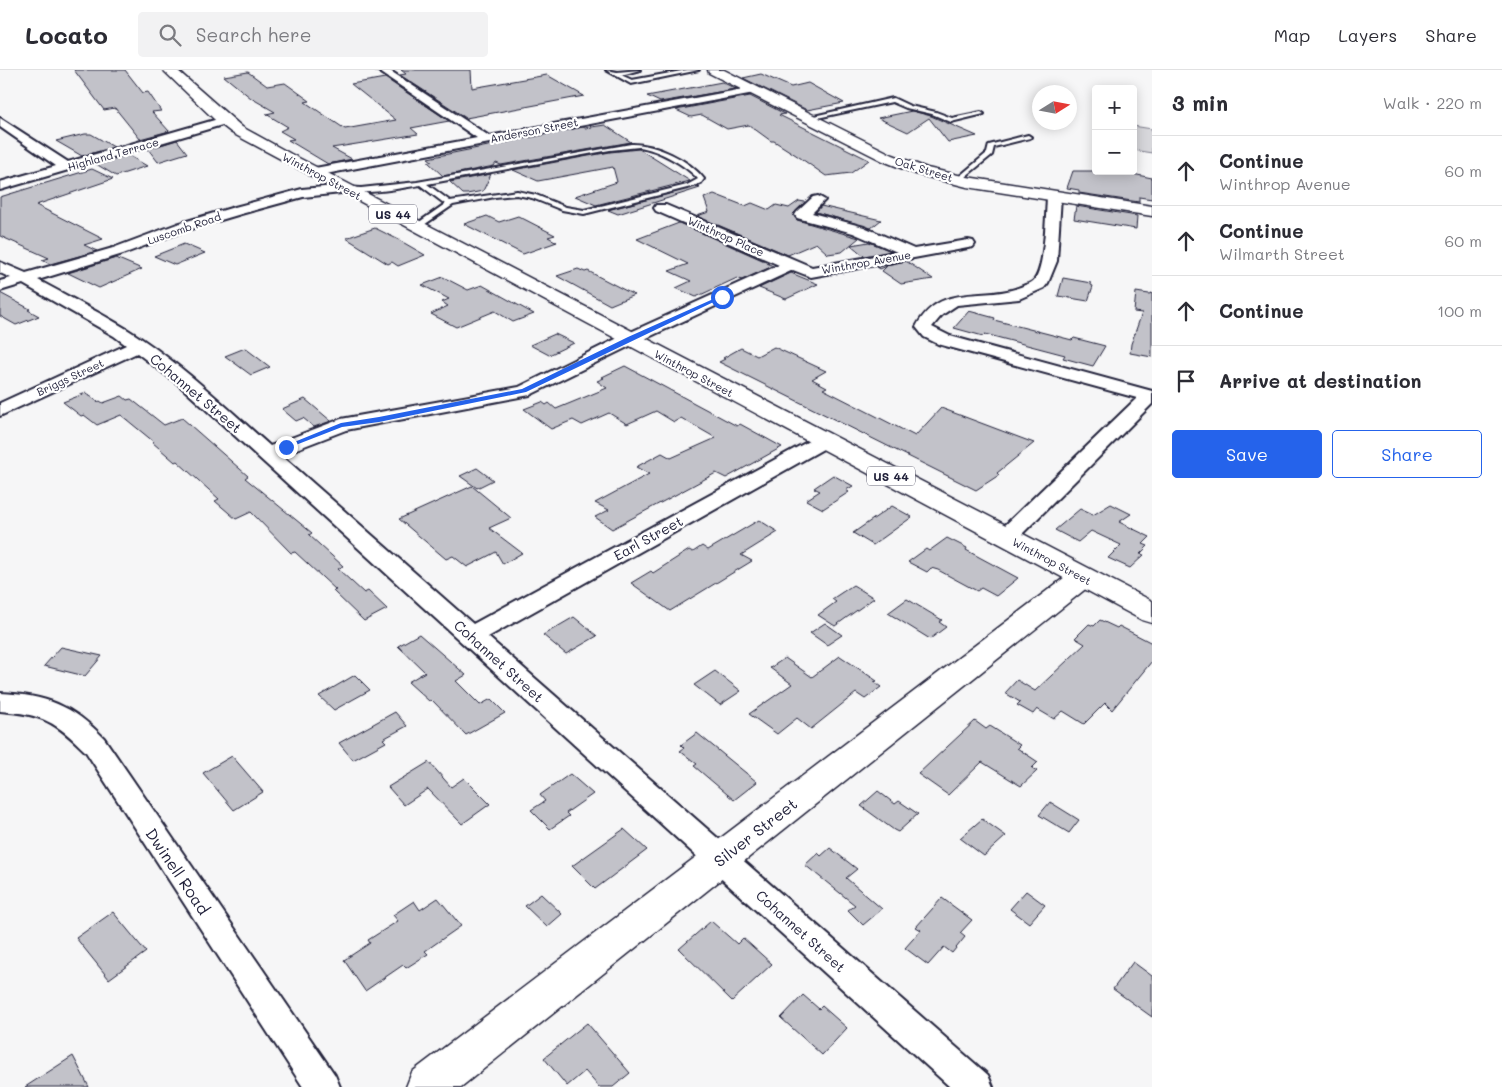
<!DOCTYPE html>
<meta charset="utf-8">
<style>
:root{--surface:#fff;--page:#f2f2f3;--text:#2b2b33;--muted:#7c7c81;--line:#e1e1e2;--accent:#2563eb}
body{margin:0;font-family:Mali,sans-serif;background:var(--page);color:var(--text)}
.controls{position:absolute;right:15px;top:15px;display:grid;overflow:hidden;border-radius:5px;box-shadow:0 2px 12px #0003}
.controls button{width:45px;height:45px;display:grid;place-items:center;padding:0;border:0;border-bottom:1px solid var(--line);background:var(--surface);color:var(--text);font:25px sans-serif}
.compass{position:absolute;left:1032px;top:15px;width:45px;height:45px;border-radius:50%;background:var(--surface);box-shadow:0 2px 12px #0003;rotate:79deg}
.stop{position:absolute;width:15px;height:15px;margin:-11px;border:4px solid #2563eb;border-radius:50%;background:#fff}
.stop.end{background:#2563eb;border-color:#fff;box-shadow:0 1px 5px #0008}
.list{margin:0;padding:0;list-style:none}
h2{display:flex;justify-content:space-between;align-items:center;height:65px;margin:0;padding:0 20px;font-size:21px}
h2 small{font-size:16px;font-weight:400;color:var(--muted)}
.list li{display:grid;grid-template-columns:32px 1fr auto;gap:15px;align-items:center;box-sizing:border-box;height:70px;padding:0 20px;border-top:1px solid var(--line)}
.list b{display:block;font-size:19px;white-space:nowrap}
.list p{margin:0;font-size:16px;white-space:nowrap;color:var(--muted)}
.list em{font-size:16px;font-style:normal;color:var(--muted)}
.actions{display:flex;gap:10px;padding:15px 20px}
.actions a{flex:1;padding:11px 0;border:1px solid var(--accent);border-radius:5px;text-align:center;font-size:18px;color:var(--accent)}
.actions .main{background:var(--accent);color:#fff}
.icon{flex:none;width:28px;height:28px;fill:none;stroke:currentColor;stroke-width:2;stroke-linecap:round;stroke-linejoin:round}
.map{position:relative;flex:none;width:1152px;height:1017px;overflow:hidden}
header{display:flex;align-items:center;gap:30px;box-sizing:border-box;height:70px;padding:0 25px;background:var(--surface);border-bottom:1px solid var(--line)}
header strong{font-size:24px}
nav{display:flex;gap:28px;margin-inline-start:auto;font-size:18px}
.search{width:350px;height:45px;background:var(--page);display:flex;align-items:center;gap:12px;box-sizing:border-box;padding:0 18px;border-radius:5px;color:var(--muted);font-size:19px}
main{display:flex}
aside{flex:1;background:var(--surface)}
.map>svg:first-child{display:block}
.green{fill:#d7d7db;stroke:#7c7c8b}
.building{fill:#c2c2c9;stroke:#22223b}
.lines{fill:none;stroke-linecap:round;stroke-linejoin:round}
.lane-casing{stroke:#22223b;stroke-width:4}
.street-casing{stroke:#22223b;stroke-width:4}
.secondary-casing{stroke:#22223b;stroke-width:3}
.highway-casing{stroke:#22223b;stroke-width:3}
.lane{fill:#fff;fill-rule:evenodd}
.street{fill:#fff;fill-rule:evenodd}
.secondary{fill:#fff;fill-rule:evenodd}
.highway{fill:#fff;fill-rule:evenodd}
.route{fill:#2563eb}
.labels{text-anchor:middle;dominant-baseline:central;stroke-width:4.5;stroke-linejoin:round;paint-order:stroke}
.far-street-label{font-size:11px;fill:#22223b;stroke:#fff}
.shield{fill:#fff;stroke:#646476;stroke-width:1}
.shield-label{font-size:12px;font-weight:bold;fill:#22223b}
.street-label{font-size:14px;fill:#22223b;stroke:#fff}
.near-street-label{font-size:16px;fill:#22223b;stroke:#fff}
</style>
<header>
<strong>Locato</strong>
<div class="search"><svg class="icon" aria-label="search" viewBox="0 0 24 24"><circle cx="10" cy="10" r="6"/><path d="M15 15l6 6"/></svg>Search here</div>
<nav><a>Map</a><a>Layers</a><a>Share</a></nav>
</header>
<main>
<div class="map">
<svg width="1152" height="1017" viewBox="0 0 1152 1017">
<rect width="100%" height="100%" fill="#f6f6f7"/>
<filter id="ink" filterUnits="userSpaceOnUse"><feTurbulence type="fractalNoise" baseFrequency=".02" numOctaves="2"/><feDisplacementMap in="SourceGraphic" scale="10" xChannelSelector="R" yChannelSelector="G"/><feConvolveMatrix kernelMatrix="1 2 1 2 8 2 1 2 1" color-interpolation-filters="sRGB"/></filter>
<g filter="url(#ink)">
<!-- green -->
<path class="green" d="M1133,56l19,3v24l-19,-3z"/>
<!-- building -->
<path class="building" d="M74,0h51l18,23 5,-1 13,19 -9,1 17,19 -29,8 -25,-31 -11,2z
M401,0h70l1,18 75,-13 37,21 -118,22 -66,-43 6,-1z
M248,2l19,14 18,-3 25,18 -5,1 40,27 51,-9 -45,-36 34,-6 64,43 -38,7 7,6 -86,14 20,11 -24,5 -40,-24 6,-1 -14,-8 8,-4 -22,-13 9,-2 -24,-14 -27,-22z
M761,4l30,13 17,-4 36,20 -37,7 -64,-32z
M722,12l14,7 -76,13 -13,-6z
M750,26l35,18 -6,1 90,45 -18,13 -25,3 -27,-19 -25,-16h-3l-22,-16 -22,4 -25,-14 -11,2 -15,-7z
M912,41l19,5 46,20 -29,6 -19,-24 -21,14 -30,-14z
M605,55l26,17 -130,23 -5,-2 -2,3 -51,10 -15,-14 4,-1 -4,-3 155,-31 2,1z
M85,64h6l23,13 -32,9 -26,-15z
M177,70l10,13 -29,9 -10,-13z
M639,79l51,32 -94,24 -21,-9 42,-14 -4,-15 -75,14 -25,-11 97,-18z
M128,85l19,11 -31,10 -20,-12z
M92,99l21,10 -77,26 67,34 -19,6 13,6 -47,13 -8,-4 7,-2 -49,-22v-39z
M1073,101h45l34,7v21l-13,-2v5l-60,-9v-3l-12,-2z
M491,104l-8,17 -16,3h-4l-13,-12z
M698,116l2,2 -82,26 -10,-4z
M714,124l31,12 7,-3 17,7 7,-5 13,3 10,-7 6,1 -12,12 4,6 62,18 -17,14 -14,2 -12,-11 -28,12 -91,-39 12,-4 -5,-14z
M821,136l60,14 -10,8 -55,-16z
M1076,136l61,10 -1,13 -62,-10z
M487,146l12,6 19,-6 37,19 -7,2 9,5 -34,12 -59,-30z
M679,153l90,40h-2l6,3 -31,14 -5,-2 -41,19 -20,-9 15,-7 -22,-10 19,-7 -51,-25z
M375,158l24,12 26,15 -27,11 -6,-4 -4,2 -42,-26z
M869,172l22,9 -27,5 -13,-11z
M184,174l21,9 -30,12 -21,-9z
M116,188l26,11 -43,19 -31,-15z
M906,191l27,18 -32,5 -19,-13 5,-5 -7,3 -3,-2z
M578,199l7,3 3,-1 46,24 -24,10 -53,-29z
M791,203l27,11 -32,15 -27,-11z
M443,207l25,13 14,-5 52,29 -21,8 -18,-11 -39,16 -25,-13 17,-8 -6,-4 7,-3 -27,-14z
M1063,208l28,5v2l2,1 -5,15 -30,-5z
M1136,222l13,2 3,-1v64l-22,-4 1,-9 11,-31 -8,-1z
M0,223l30,16 -2,1 11,6 -23,9 -16,-9z
M969,241l26,7 -1,2 78,20 2,-2 31,8 -12,20 -30,-8 2,-3 -80,-21 -2,2 -29,-8z
M555,264l19,9 -25,12 -19,-10z
M774,277l52,24 -14,8 15,8 -4,2 92,47 26,-28 93,35 -37,30 2,2 -23,15 -257,-128 6,-3 -2,-1 18,-10 16,8z
M245,278l25,19 -19,8 -26,-19z
M625,296l112,60 3,-2 42,23 -56,31 -10,-5 -104,56 -17,-12 14,-7 -14,-7 54,-29 -13,-7 26,-14 9,5 45,-20 -35,-20 -7,4 -18,-11 -29,13 -18,-11 -27,12 -9,-5 -22,9 -27,-20 18,-7 4,3 3,-2 7,6 51,-21 -10,-7 7,-3 -2,-1z
M86,323l12,9 2,-1 3,2 19,-7 5,4 4,-1 33,26 18,-7 66,58 -3,2 67,55 -3,2 34,31 -5,3 26,24 4,-2 19,18 -23,12 -31,-30 3,-1 -41,-38 -4,1 -40,-41 -15,7 -21,-18 4,-2 -42,-38 -2,1 -23,-20h2l-33,-27 -24,10 -13,-10 -3,1 -18,-14z
M305,329l26,22 -17,6 -11,-9 -7,3 -14,-12z
M477,398l16,12 -16,8 -17,-12z
M833,405l20,11 -7,4 3,2 -26,17 -17,-9 14,-9 -6,-3z
M472,416l39,32 -22,10 33,25 -19,11 -7,-12 -29,15 -14,-11 -7,3 -47,-40z
M1111,434l20,10 -12,8 31,15 -7,7 5,2 -8,8 4,1 -14,13 -22,-10 13,-13 -30,-14 -13,11 -23,-12 25,-21 13,6z
M892,436l20,11 -39,28 -20,-12z
M759,450l19,12 -37,23 11,6 -82,50 -39,-28 20,-12 2,2 36,-23 4,2 9,-6 6,4z
M947,468l20,10 -1,2 52,28 -22,18 -15,-8 -4,3 -39,-21 -7,-2 -4,4 -19,-10 18,-13 3,2z
M853,515l21,13 -39,28 -17,-11 18,-13 -4,-3z
M907,529l35,21 -3,2 7,5 -16,12 -42,-26z
M574,547l23,19 -31,18 -23,-19z
M1100,550l17,8 2,-2 33,17v18l-40,49 -7,-7 -21,21 -21,-13 -9,8 -17,-10 -4,5 -16,-9 3,-3 -15,-9 12,-13 18,11 50,-47 -10,-6 14,-14 5,2z
M825,553l17,12 -15,10 -17,-12z
M419,564l47,41 -10,6 24,24 11,-6 14,14 -39,22 -34,-35 -3,1 -21,-19 17,-10 -27,-26z
M61,577l41,9 -17,20 -41,-10z
M840,586l37,25 -3,1 7,5 -16,12 -9,-6 -45,36 -14,-11 -20,16 -28,-20 43,-30 -22,-16 15,-10 27,19z
M715,601l26,20 -21,14 -26,-20z
M355,605l15,15 -36,20 -15,-14z
M395,642l12,14 -24,13 3,3 -33,18 -14,-17z
M975,651l11,8 4,-3 30,19 -3,3 21,14 -6,6 5,3 -16,15 -39,-24 -34,33 -30,-21z
M697,663l60,49 -23,18 -40,-34 3,-2 -17,-13 4,-3 -3,-3z
M232,686l31,36 -29,18 -31,-37z
M429,692l22,25 13,-9 26,26 -28,20 -34,-35 -24,16 -16,-18z
M570,704l23,20 -27,19 3,3 -19,13 -19,-19 14,-9 -5,-6z
M878,721l17,13 4,-3 19,13 -20,18 -4,-2 -33,-24z
M1050,732l29,18 -10,13 -30,-18z
M982,749l24,17 -22,20 -24,-18z
M624,759l23,21 -52,39 -23,-23z
M830,778l27,21 -11,9 36,31 -19,16 -15,-15 7,-5 -50,-40 13,-12 3,3z
M1026,821l19,14 -16,18 -19,-14z
M541,824l21,20 -15,13 -22,-21z
M438,828l23,28 -36,25 3,3 -22,14 -3,-3 -38,26 -21,-31 26,-17 -2,-3 30,-19 -5,-6 21,-14 6,9z
M942,828l30,22 -12,13 5,4 -13,16 -8,-6 -16,18 -23,-17 16,-18 -5,-3z
M113,842l33,40 -37,27 -33,-41z
M711,851l26,23 6,-6 29,26 -40,37 -53,-52z
M1133,892l19,14v41l-39,-28z
M803,925l16,14 3,-3 25,22 -25,27 -41,-37z
M587,953l43,50 -17,14h-14l-14,-16 -18,15 -23,-28z
M73,986l16,31h-64z"/>
<g class="lines">
<!-- lane casing -->
<g class="lane-casing">
<path id="lane" d="M606,0l11,2 23,-2 -19,5 11,5 55,-10h12l-68,14z
M893,28l17,8 26,6 16,6 29,-6 3,2 -33,8 -19,-8 -26,-6 -14,-6 -84,18 -3,-2z
M1028,65l3,2 -1,1 -36,9 -2,8 -32,26 -5,-1 32,-27 2,-8z
M631,74c23,-1 59,16 73,35l-3,4 -10,4 -107,27 -22,-4 -30,-12 -15,-3 -22,2 -42,8 -35,24 -4,-2 1,-2 30,-21 -25,-19c-17,3 -64,12 -77,4l3,-2 15,1 56,-6zM639,77c18,2 47,18 59,32l-11,6 -103,25 -18,-3 -30,-12 -19,-4 -67,10 -23,-17 183,-34z"/>
</g>
<!-- street casing -->
<g class="street-casing">
<path id="street" d="M377,0h12l100,66 265,-49 5,3 -5,3 -439,83 -5,-1 -1,-3 6,-4 162,-30z
M225,47l6,4 -2,2 -229,67v-8l56,-16 -56,-39v-9l68,44z
M346,115l7,4 -2,3 -48,5 -62,17 -54,16 -64,24 -85,26c29,16 59,31 87,48 52,32 99,77 145,118l71,-27 178,-32 105,-52 155,-70 -123,-54 -2,-3 2,-3h10l146,62 85,-15 -44,-19 -56,-15 -2,-3 2,-3 16,-15 5,-1 7,4 -13,13 52,14 50,22 54,-9 5,1 2,3 -2,3 -5,1 -157,29 -18,-7 -157,73 -106,52 -184,35 -65,25 192,169 345,-188 7,-2 7,2 3,4 -3,4 -344,193 500,438 5,12h-43l-772,-703 -41,-31 -137,63v-13l126,-58 -12,-9 -91,-52 -23,7v-10l11,-3 -11,-5v-11l26,11 87,-25 64,-24 54,-16 71,-19z
M1054,122l7,4 -4,65 -9,22 -4,5 -25,11 -62,6 -15,10 -10,12 18,9 202,55v13l-138,138 -8,2 -8,-2 -3,-5 3,-5 139,-134 -199,-54 -14,-7 -8,-10c26,-48 70,-23 109,-42 4,-1 8,-3 10,-6 10,-14 11,-64 12,-83z
M0,623c46,2 72,12 104,45l231,337 5,12h-37l-217,-335c-30,-30 -43,-38 -86,-41z"/>
</g>
<!-- secondary casing -->
<g class="secondary-casing">
<path id="secondary" d="M708,0h16l169,85 34,13 40,9 185,29v10l-185,-29 -51,-13 -33,-13 -174,-88z
M1083,498l10,3 4,6 -4,6 -632,504h-55l6,-15 661,-501z"/>
</g>
<!-- highway casing -->
<g class="highway-casing">
<path id="highway" d="M163,0h14l65,57 49,27 861,447v22l-10,-3 -910,-487 -18,-14z"/>
</g>
<!-- lane -->
<use href="#lane" class="lane"/>
<!-- street -->
<use href="#street" class="street"/>
<!-- secondary -->
<use href="#secondary" class="secondary"/>
<!-- highway -->
<use href="#highway" class="highway"/>
</g>
</g>
<!-- route -->
<path class="route" d="M720,226l4,1 -198,95 -147,30 -37,5 -54,21 -6,-1 59,-24 38,-6 143,-28 106,-52z"/>
<g class="labels">
<!-- far-street labels -->
<g class="far-street-label">
<text transform="translate(534 60) rotate(-11)">Anderson Street</text>
<text transform="translate(113 84) rotate(-16)">Highland Terrace</text>
<text transform="translate(924 99) rotate(17)">Oak Street</text>
<text transform="translate(322 106) rotate(28)">Winthrop Street</text>
<text transform="translate(184 158) rotate(-19)">Luscomb Road</text>
<text transform="translate(726 166) rotate(24)">Winthrop Place</text>
<text transform="translate(866 192) rotate(-10)">Winthrop Avenue</text>
<text transform="translate(694 303) rotate(28)">Winthrop Street</text>
<text transform="translate(70 307) rotate(-25)">Briggs Street</text>
<text transform="translate(1052 491) rotate(28)">Winthrop Street</text>
</g>
<!-- shield labels -->
<g class="shield">
<rect x="369" y="134.5" width="48" height="19" rx="4"/>
<rect x="867" y="396.5" width="48" height="19" rx="4"/>
</g>
<g class="shield-label">
<text x="393" y="144">US 44</text>
<text x="891" y="406">US 44</text>
</g>
<!-- street labels -->
<g class="street-label">
<text transform="translate(196 323) rotate(40)">Cohannet Street</text>
<text transform="translate(648 468) rotate(-29)">Earl Street</text>
<text transform="translate(499 591) rotate(42)">Cohannet Street</text>
<text transform="translate(801 861) rotate(42)">Cohannet Street</text>
</g>
<!-- near-street labels -->
<g class="near-street-label">
<text transform="translate(755 762) rotate(-38)">Silver Street</text>
<text transform="translate(178 801) rotate(56)">Dwinell Road</text>
</g>
</g>
</svg>
<div class="controls">
<button>+</button>
<button>−</button>
</div>
<svg class="compass" viewBox="-18 -18 36 36"><path d="M0-13l5 13h-10z" fill="#e53935"/><path d="M0 13l5-13h-10z" fill="#7c7c81"/></svg>
<div class="stop" style="left:722px;top:227px"></div>
<div class="stop end" style="left:286px;top:377px"></div>
</div>
<aside>
<h2>3 min<small>Walk · 220 m</small></h2>
<ul class="list">
<li><svg class="icon" aria-label="ahead" viewBox="0 0 24 24"><path d="M12 20V5M6 11l6-6 6 6"/></svg><div><b>Continue</b><p>Winthrop Avenue</p></div><em>60 m</em></li>
<li><svg class="icon" aria-label="ahead" viewBox="0 0 24 24"><path d="M12 20V5M6 11l6-6 6 6"/></svg><div><b>Continue</b><p>Wilmarth Street</p></div><em>60 m</em></li>
<li><svg class="icon" aria-label="ahead" viewBox="0 0 24 24"><path d="M12 20V5M6 11l6-6 6 6"/></svg><div><b>Continue</b></div><em>100 m</em></li>
<li><svg class="icon" aria-label="arrive" viewBox="0 0 24 24"><path d="M6 21V4h12l-3 4 3 4H6"/></svg><div><b>Arrive at destination</b></div></li>
</ul>
<div class="actions"><a class="main">Save</a><a>Share</a></div>
</aside>
</main>
